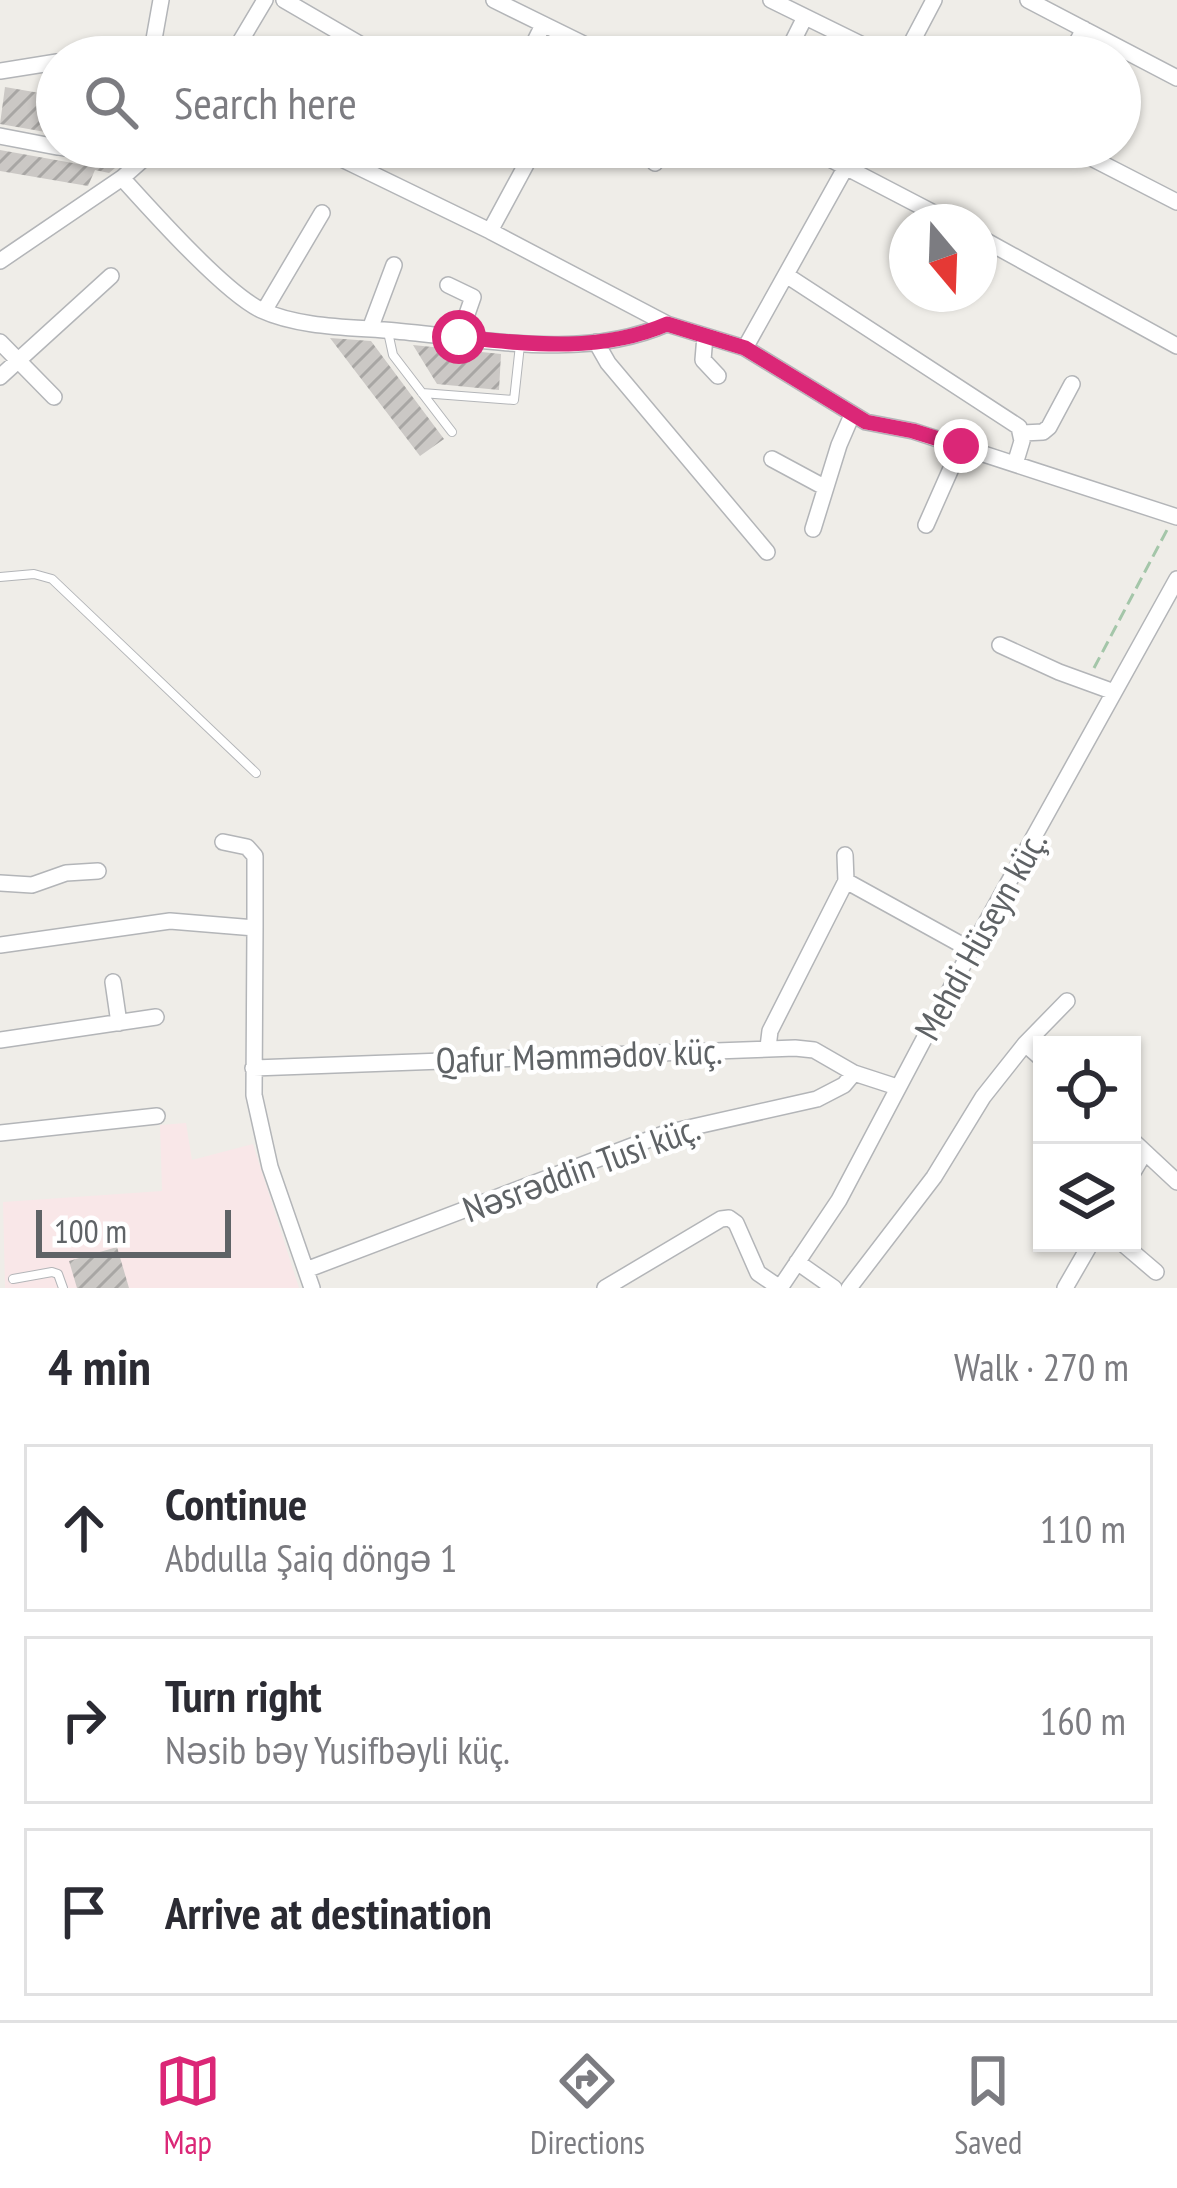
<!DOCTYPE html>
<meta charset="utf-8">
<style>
:root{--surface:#fff;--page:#f2f2f3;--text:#2b2b33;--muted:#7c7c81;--line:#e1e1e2;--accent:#db2777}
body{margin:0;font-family:"PT Sans Narrow",sans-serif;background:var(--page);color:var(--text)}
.controls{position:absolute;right:36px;bottom:36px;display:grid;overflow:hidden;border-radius:0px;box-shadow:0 3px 9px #0004}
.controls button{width:108px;height:108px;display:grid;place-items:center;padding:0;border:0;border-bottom:3px solid var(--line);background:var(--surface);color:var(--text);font:60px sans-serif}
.compass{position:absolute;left:889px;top:204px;width:108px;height:108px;border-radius:50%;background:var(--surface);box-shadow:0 3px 9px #0004;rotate:161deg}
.scale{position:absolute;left:36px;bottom:30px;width:195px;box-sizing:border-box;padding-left:12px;border:6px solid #5f6366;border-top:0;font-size:33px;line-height:42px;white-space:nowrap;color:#5f6366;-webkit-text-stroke:9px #fff;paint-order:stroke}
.stop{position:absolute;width:36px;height:36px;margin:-27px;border:9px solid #db2777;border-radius:50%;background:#fff}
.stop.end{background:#db2777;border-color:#fff;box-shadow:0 3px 12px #0008}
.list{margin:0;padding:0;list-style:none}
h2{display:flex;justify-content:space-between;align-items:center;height:156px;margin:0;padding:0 48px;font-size:51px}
h2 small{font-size:39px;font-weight:400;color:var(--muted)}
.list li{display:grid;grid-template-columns:78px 1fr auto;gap:36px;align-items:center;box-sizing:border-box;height:168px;margin:0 24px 24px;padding:0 24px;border:3px solid var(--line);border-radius:0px}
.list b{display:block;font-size:45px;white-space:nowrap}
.list p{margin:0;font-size:39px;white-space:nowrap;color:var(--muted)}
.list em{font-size:39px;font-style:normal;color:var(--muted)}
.icon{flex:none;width:66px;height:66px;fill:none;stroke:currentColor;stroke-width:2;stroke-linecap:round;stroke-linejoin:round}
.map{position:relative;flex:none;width:1177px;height:1288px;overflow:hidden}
.search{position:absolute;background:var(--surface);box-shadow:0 3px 9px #0004;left:36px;right:36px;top:36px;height:132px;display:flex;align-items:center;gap:30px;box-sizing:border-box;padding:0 42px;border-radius:66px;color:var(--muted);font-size:45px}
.sheet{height:732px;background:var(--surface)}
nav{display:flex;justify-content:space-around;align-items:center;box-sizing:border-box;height:168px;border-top:3px solid var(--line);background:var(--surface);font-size:33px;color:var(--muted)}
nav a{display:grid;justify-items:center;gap:6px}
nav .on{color:var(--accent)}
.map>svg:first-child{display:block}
.medical{fill:#f9e7e8}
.building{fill:url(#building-hatch)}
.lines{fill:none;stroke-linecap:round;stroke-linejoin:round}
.service-casing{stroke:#b3b5b8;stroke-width:10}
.minor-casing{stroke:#b3b5b8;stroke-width:18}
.path{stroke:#a4c6a9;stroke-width:3;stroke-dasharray:12 6;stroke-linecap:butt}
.service{stroke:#fff;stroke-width:8}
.minor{stroke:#fff;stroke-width:15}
.route{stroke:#db2777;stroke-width:15}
.labels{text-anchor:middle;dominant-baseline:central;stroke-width:9;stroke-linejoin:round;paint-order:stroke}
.street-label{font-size:36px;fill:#5f6366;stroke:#fff}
</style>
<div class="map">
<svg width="1177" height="1288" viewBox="0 0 1177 1288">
<defs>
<pattern id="building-hatch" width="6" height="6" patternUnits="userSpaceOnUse" patternTransform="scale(3)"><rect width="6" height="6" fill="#cbc8c5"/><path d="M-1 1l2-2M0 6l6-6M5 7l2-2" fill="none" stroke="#a8a6a4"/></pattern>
</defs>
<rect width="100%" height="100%" fill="#efede8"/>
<!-- medical -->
<path class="medical" d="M186,1123l6,37 61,-16 46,144h-294l-2,-86 159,-11 -2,-66z"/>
<!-- building -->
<path class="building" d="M5,87l52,9v38l-57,-10z
M105,147h18l-2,16 -12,10 -14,-3 -7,16 -88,-15v-21l95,17z
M330,338l41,3 73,98 -24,17z
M413,345l88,9 -2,36 -62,-6z
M117,1247l12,41h-52l-8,-27z"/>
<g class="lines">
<!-- service casing -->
<g class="service-casing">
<path id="service" d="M388,332l5,23 59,77
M422,393l92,7 6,-55
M0,577l34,-3 18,5 204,194
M13,1279l39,-7 6,2 5,14"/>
</g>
<!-- minor casing -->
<g class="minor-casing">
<path id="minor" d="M284,0l98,57
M494,0l116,57
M771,0l116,57
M1028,0l149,78
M789,49l16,-32
M151,56l10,-56
M91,57l60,-7
M231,57l34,-57
M527,57l16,-32
M904,57l30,-57
M1069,57l15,-28
M0,71l57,-9
M0,136l57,11
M59,147l33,6
M317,147l173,84 177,93 78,24 121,74 47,9 264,86
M807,147l144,75
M1070,147l107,55
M655,163l9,-16
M122,178c30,33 102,114 139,132 39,18 92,17 135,21 88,8 187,30 271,-7
M490,231l40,-74
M979,237l198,109
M0,261l122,-83 35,-31
M786,275l233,152 3,14 -7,23
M448,285l25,12 -14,40
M264,311l58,-98
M370,329l24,-64
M705,336l-2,24 15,16
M0,342l54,55
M596,342l12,21 159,189
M745,348l112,-201
M0,377l111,-101
M1023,433l20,-1 6,-5 23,-43
M772,459l52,28
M926,525l35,-79
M813,529l26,-84 13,-30
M1000,645l59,27 55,20
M223,842l24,5 8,9v72
M846,881l125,69
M0,883l32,2 34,-12 32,-2
M0,945l170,-24 85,7 -1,167 16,72 42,121
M113,982l6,41
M0,1040l156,-23
M1025,1044l17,15
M768,1047l2,-16 76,-150 -1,-26
M253,1068l542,-20 19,2 40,23 43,14
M0,1133l157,-17
M1132,1140l45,42
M1132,1174l13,-22
M1122,1243l34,29
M797,1262l37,26
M306,1270l360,-137 151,-34 27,-14 10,-12
M605,1288l116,-69 8,-1 7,5 22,50 22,15 59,-88 132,-250 206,-371
M849,1288l85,-111 49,-80 42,-53 42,-43
M1065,1288l26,-45"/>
</g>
<!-- path -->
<path class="path" d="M1094,668l74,-140"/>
<!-- service -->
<use href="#service" class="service"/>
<!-- minor -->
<use href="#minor" class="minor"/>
</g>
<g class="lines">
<!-- route -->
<path class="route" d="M459,337c69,7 142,16 208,-13l78,24 121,74 47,9 48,15"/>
</g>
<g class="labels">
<!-- street labels -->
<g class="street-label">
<text transform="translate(980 935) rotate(-61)">Mehdi Hüseyn küç.</text>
<text transform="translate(579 1055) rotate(-2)">Qafur Məmmədov küç.</text>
<text transform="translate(581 1168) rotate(-20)">Nəsrəddin Tusi küç.</text>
</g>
</g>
</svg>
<div class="controls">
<button><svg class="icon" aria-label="locate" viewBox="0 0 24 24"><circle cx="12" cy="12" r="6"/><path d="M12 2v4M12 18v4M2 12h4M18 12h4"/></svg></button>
<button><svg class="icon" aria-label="layers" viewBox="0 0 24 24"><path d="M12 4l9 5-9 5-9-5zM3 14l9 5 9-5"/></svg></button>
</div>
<svg class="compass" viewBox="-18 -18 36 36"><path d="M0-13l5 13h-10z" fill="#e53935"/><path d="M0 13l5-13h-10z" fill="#7c7c81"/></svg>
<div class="scale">100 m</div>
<div class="stop" style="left:459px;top:337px"></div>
<div class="stop end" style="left:961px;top:446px"></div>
<div class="search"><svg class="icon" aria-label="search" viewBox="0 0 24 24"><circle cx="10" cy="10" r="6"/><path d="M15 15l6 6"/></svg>Search here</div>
</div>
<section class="sheet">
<h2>4 min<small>Walk · 270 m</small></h2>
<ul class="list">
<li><svg class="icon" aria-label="ahead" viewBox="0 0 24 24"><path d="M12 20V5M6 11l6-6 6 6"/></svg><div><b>Continue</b><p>Abdulla Şaiq döngə 1</p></div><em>110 m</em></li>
<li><svg class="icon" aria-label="right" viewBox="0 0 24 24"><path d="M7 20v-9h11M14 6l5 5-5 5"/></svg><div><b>Turn right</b><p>Nəsib bəy Yusifbəyli küç.</p></div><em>160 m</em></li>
<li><svg class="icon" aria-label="arrive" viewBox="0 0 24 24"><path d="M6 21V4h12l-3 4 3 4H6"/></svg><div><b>Arrive at destination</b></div></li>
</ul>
</section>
<nav>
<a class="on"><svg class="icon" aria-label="map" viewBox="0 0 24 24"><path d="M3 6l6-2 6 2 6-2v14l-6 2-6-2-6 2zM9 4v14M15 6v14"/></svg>Map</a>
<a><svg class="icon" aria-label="directions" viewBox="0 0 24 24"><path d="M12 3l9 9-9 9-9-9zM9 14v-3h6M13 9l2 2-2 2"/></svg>Directions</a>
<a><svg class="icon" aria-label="saved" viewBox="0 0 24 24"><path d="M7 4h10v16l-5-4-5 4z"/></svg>Saved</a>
</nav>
